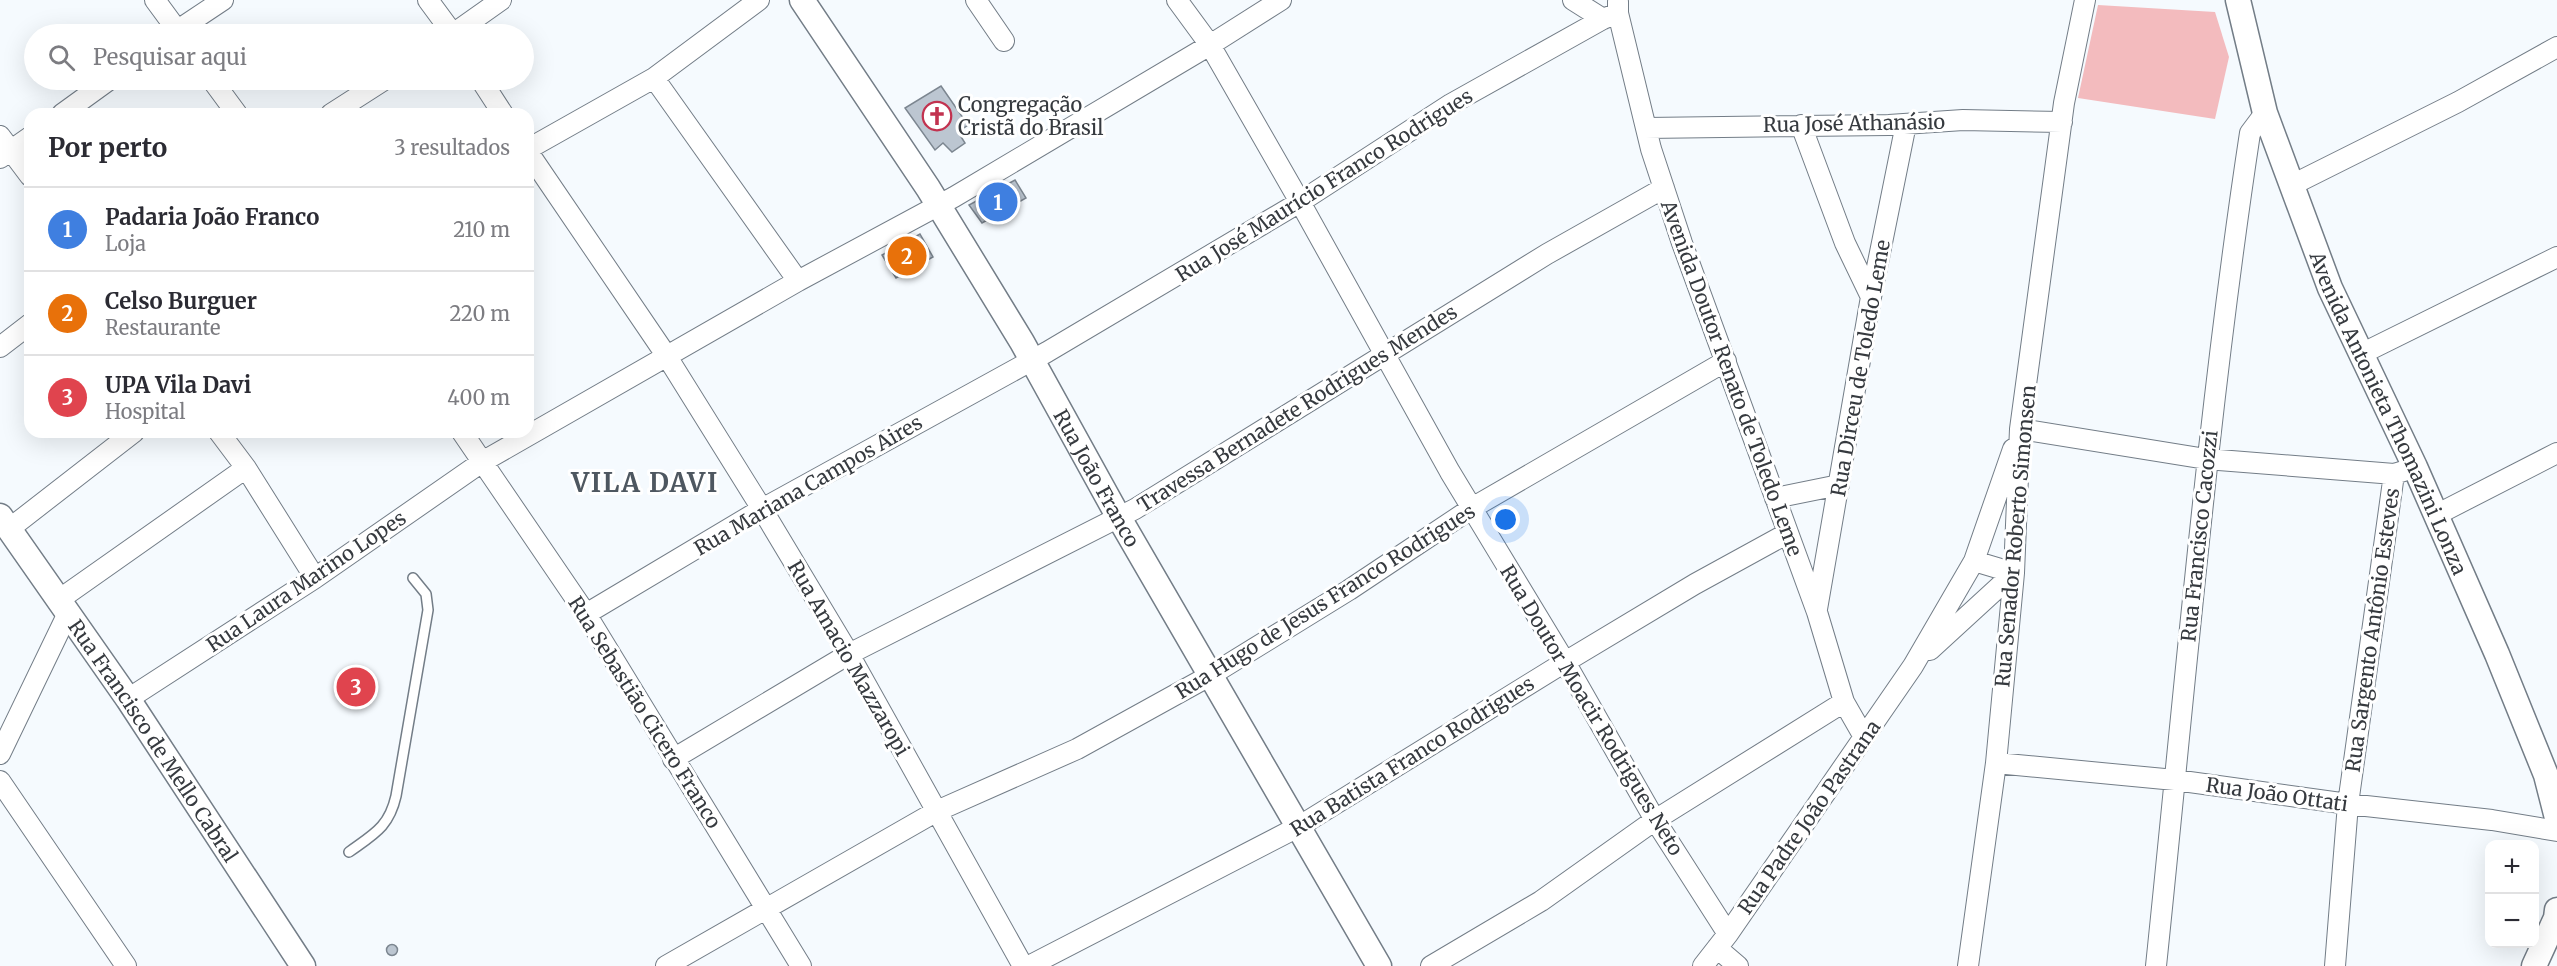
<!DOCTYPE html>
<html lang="pt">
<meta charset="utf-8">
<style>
:root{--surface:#fff;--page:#f2f2f3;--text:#2b2b33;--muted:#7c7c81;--line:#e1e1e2;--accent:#d93025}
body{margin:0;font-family:Merriweather,serif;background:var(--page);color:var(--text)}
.controls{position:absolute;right:18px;bottom:18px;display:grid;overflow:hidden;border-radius:12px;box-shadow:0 6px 24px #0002}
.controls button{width:54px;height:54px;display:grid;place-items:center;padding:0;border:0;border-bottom:2px solid var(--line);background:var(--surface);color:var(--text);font:30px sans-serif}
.you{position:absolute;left:1506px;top:520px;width:21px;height:21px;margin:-15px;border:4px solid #fff;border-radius:50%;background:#1a73e8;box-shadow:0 0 0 9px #1a73e833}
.badge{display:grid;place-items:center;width:39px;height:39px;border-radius:50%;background:var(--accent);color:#fff;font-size:20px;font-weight:700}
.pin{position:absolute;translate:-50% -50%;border:3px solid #fff;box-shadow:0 2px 6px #0006}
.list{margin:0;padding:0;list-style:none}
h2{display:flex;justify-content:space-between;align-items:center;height:78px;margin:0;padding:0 24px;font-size:26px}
h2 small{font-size:20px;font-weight:400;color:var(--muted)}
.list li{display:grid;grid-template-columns:39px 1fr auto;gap:18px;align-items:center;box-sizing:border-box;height:84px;padding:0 24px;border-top:2px solid var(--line)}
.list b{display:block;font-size:22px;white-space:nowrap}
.list p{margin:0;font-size:20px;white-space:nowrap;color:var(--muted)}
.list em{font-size:20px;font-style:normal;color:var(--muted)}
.icon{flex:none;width:33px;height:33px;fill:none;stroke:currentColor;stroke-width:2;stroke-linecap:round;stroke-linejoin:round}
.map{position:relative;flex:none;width:2557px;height:966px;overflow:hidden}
.search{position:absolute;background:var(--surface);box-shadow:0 6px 24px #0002;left:24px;top:24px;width:510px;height:66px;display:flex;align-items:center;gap:15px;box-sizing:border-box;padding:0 21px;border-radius:33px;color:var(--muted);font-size:22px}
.panel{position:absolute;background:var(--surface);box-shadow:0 6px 24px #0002;left:24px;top:108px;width:510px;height:330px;border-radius:18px}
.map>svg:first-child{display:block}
.green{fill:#f3bbbe}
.building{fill:#bcc6d1;stroke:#7c8690;stroke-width:1.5}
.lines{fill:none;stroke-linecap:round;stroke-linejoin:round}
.service-casing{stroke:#737d87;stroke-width:12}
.minor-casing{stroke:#737d87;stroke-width:22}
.tertiary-casing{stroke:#737d87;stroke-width:27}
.service{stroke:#fff;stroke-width:9}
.minor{stroke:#fff;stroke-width:20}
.tertiary{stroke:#fff;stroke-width:24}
.labels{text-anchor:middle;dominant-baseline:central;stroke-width:6;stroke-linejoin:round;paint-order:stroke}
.poi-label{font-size:20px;fill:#363a3f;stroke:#fff;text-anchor:start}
.street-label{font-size:20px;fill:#363a3f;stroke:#fff}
.district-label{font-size:26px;font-weight:bold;letter-spacing:1.5px;fill:#4e5760;stroke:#fff}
</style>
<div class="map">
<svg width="2557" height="966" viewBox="0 0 2557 966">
<rect width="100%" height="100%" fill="#f5fafe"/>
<!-- green -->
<path class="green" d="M2098,5l117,7 14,45 -14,62 -137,-21z"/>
<!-- building -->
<path class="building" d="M941,86l27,39 -10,7 7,11 -13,9 -9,-9 -8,7 -30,-42z
M1015,180l11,18 -44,25 -13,-18z
M920,234l13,23 -37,21 -14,-23z
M386.5 950a5.5 5.5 0 1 1 11 0a5.5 5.5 0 1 1-11 0Z"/>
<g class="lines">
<!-- service casing -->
<g class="service-casing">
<path id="service" d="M349,852c25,-18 40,-25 47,-56l32,-186 -2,-16 -13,-16"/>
</g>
<!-- minor casing -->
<g class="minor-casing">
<path id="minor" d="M155,0l25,34
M428,0l25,34 48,-34
M976,0l28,41
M1177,0l33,45 90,157 150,270 115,190 90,158 73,114
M1573,0l30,19
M1618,2v11l33,136 31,94 135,369 27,90 20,35
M172,34l51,-34
M654,78l144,203
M212,80l25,34
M481,80l22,34
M62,114l47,-34
M331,114l53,-34
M1801,125l44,118 26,54
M1646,128l243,-3 74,-5 99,2
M0,136l30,40
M528,149l126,-71 105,-78
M528,152l138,203 96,154 87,145 174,312
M0,158l30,-21
M2292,185l166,-83 99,-55
M0,347l30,-23
M2361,354l196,-97
M2020,429l186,30 188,15 13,-4
M219,432l27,36 69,110
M462,432l124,182 215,352
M1775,498l64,-13
M2436,515l121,-62
M9,529l125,-97
M1974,561l40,12
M60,599l186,-131
M1817,609l54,-312 35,-173
M586,614l176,-105 285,-157 253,-150 151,-98 152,-85 15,-6
M1930,650l84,-77
M128,699l187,-121 167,-116 316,-181 156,-84 256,-152 71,-45
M0,754l68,-141
M673,759l176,-105 286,-145 412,-255 117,-66
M1996,763l179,17 173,24 144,16 65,11
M0,781l126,185
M1717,948l21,18
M666,966l271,-155 140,-62 134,-74 138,-85 123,-82 254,-147
M1029,966l269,-139 267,-165 130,-78 93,-51
M1431,966l110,-65 114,-81 189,-118
M1703,966l25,-32 185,-268 61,-105 39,-112
M1968,966l28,-203 18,-190 6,-144 44,-326 21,-103
M2156,966c29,-278 52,-557 94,-833l15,-20
M2335,966l13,-162 46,-330"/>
</g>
<!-- tertiary casing -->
<g class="tertiary-casing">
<g id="tertiary">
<path id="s1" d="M802,0l126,188 94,154 96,174 261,450"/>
<path id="s2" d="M2238,0l27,113 65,175 85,179 82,187 49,121 11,43"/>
<path id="s3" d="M0,516l128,183 175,267"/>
<path d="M2534,966l22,-48 1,-8"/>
</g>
</g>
<!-- service -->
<use href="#service" class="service"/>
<!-- minor -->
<use href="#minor" class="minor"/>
<!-- tertiary -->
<use href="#tertiary" class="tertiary"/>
</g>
<!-- icons -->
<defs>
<g id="church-ring" transform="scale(1.5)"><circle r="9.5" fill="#fff" stroke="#c2324f" stroke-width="1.5"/><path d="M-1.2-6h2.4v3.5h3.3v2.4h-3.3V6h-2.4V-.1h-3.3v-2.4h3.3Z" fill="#c2324f"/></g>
</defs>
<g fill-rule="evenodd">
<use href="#church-ring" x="937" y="116"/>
</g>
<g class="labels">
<!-- poi labels -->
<g class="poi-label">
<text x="958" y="104">Congregação<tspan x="958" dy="23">Cristã do Brasil</tspan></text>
</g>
<!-- street labels -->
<g class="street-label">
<text transform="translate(1854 123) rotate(-1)">Rua José Athanásio</text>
<text transform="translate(1324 185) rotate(-32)">Rua José Maurício Franco Rodrigues</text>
<text transform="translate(1860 368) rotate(-80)">Rua Dirceu de Toledo Leme</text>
<text transform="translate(1732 378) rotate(70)">Avenida Doutor Renato de Toledo Leme</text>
<text transform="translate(1297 408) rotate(-32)">Travessa Bernadete Rodrigues Mendes</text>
<text stroke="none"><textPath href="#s2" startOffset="441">Avenida Antonieta Thomazini Lonza</textPath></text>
<text stroke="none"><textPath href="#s1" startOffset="562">Rua João Franco</textPath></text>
<text transform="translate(808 485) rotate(-30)">Rua Mariana Campos Aires</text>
<text transform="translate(2015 536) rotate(-85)">Rua Senador Roberto Simonsen</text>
<text transform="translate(2199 536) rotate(-84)">Rua Francisco Cacozzi</text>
<text transform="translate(306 581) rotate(-34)">Rua Laura Marino Lopes</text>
<text transform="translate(1325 601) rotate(-32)">Rua Hugo de Jesus Franco Rodrigues</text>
<text transform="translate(2372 630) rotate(-82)">Rua Sargento Antônio Esteves</text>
<text transform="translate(849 658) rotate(60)">Rua Amacio Mazzaropi</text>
<text transform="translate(1592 710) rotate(59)">Rua Doutor Moacir Rodrigues Neto</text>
<text transform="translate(645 712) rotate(58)">Rua Sebastião Cicero Franco</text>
<text stroke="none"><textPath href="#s3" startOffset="272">Rua Francisco de Mello Cabral</textPath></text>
<text transform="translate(1412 756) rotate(-32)">Rua Batista Franco Rodrigues</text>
<text transform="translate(2277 794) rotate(8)">Rua João Ottati</text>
<text transform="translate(1809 817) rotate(-55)">Rua Padre João Pastrana</text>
</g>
<!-- district labels -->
<g class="district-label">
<text x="645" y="482">VILA DAVI</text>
</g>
</g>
</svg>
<div class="controls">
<button>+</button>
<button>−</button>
</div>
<div class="you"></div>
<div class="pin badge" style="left:998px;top:202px;background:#3f7fe0">1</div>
<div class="pin badge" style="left:907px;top:256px;background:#e8710a">2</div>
<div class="pin badge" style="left:356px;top:687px;background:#e0444e">3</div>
<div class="search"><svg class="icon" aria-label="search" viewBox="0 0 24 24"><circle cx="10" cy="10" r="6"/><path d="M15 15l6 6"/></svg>Pesquisar aqui</div>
<section class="panel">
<h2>Por perto<small>3 resultados</small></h2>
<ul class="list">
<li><span class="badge" style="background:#3f7fe0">1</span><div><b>Padaria João Franco</b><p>Loja</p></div><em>210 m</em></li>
<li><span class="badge" style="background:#e8710a">2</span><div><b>Celso Burguer</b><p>Restaurante</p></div><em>220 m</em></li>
<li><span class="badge" style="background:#e0444e">3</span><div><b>UPA Vila Davi</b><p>Hospital</p></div><em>400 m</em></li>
</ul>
</section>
</div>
